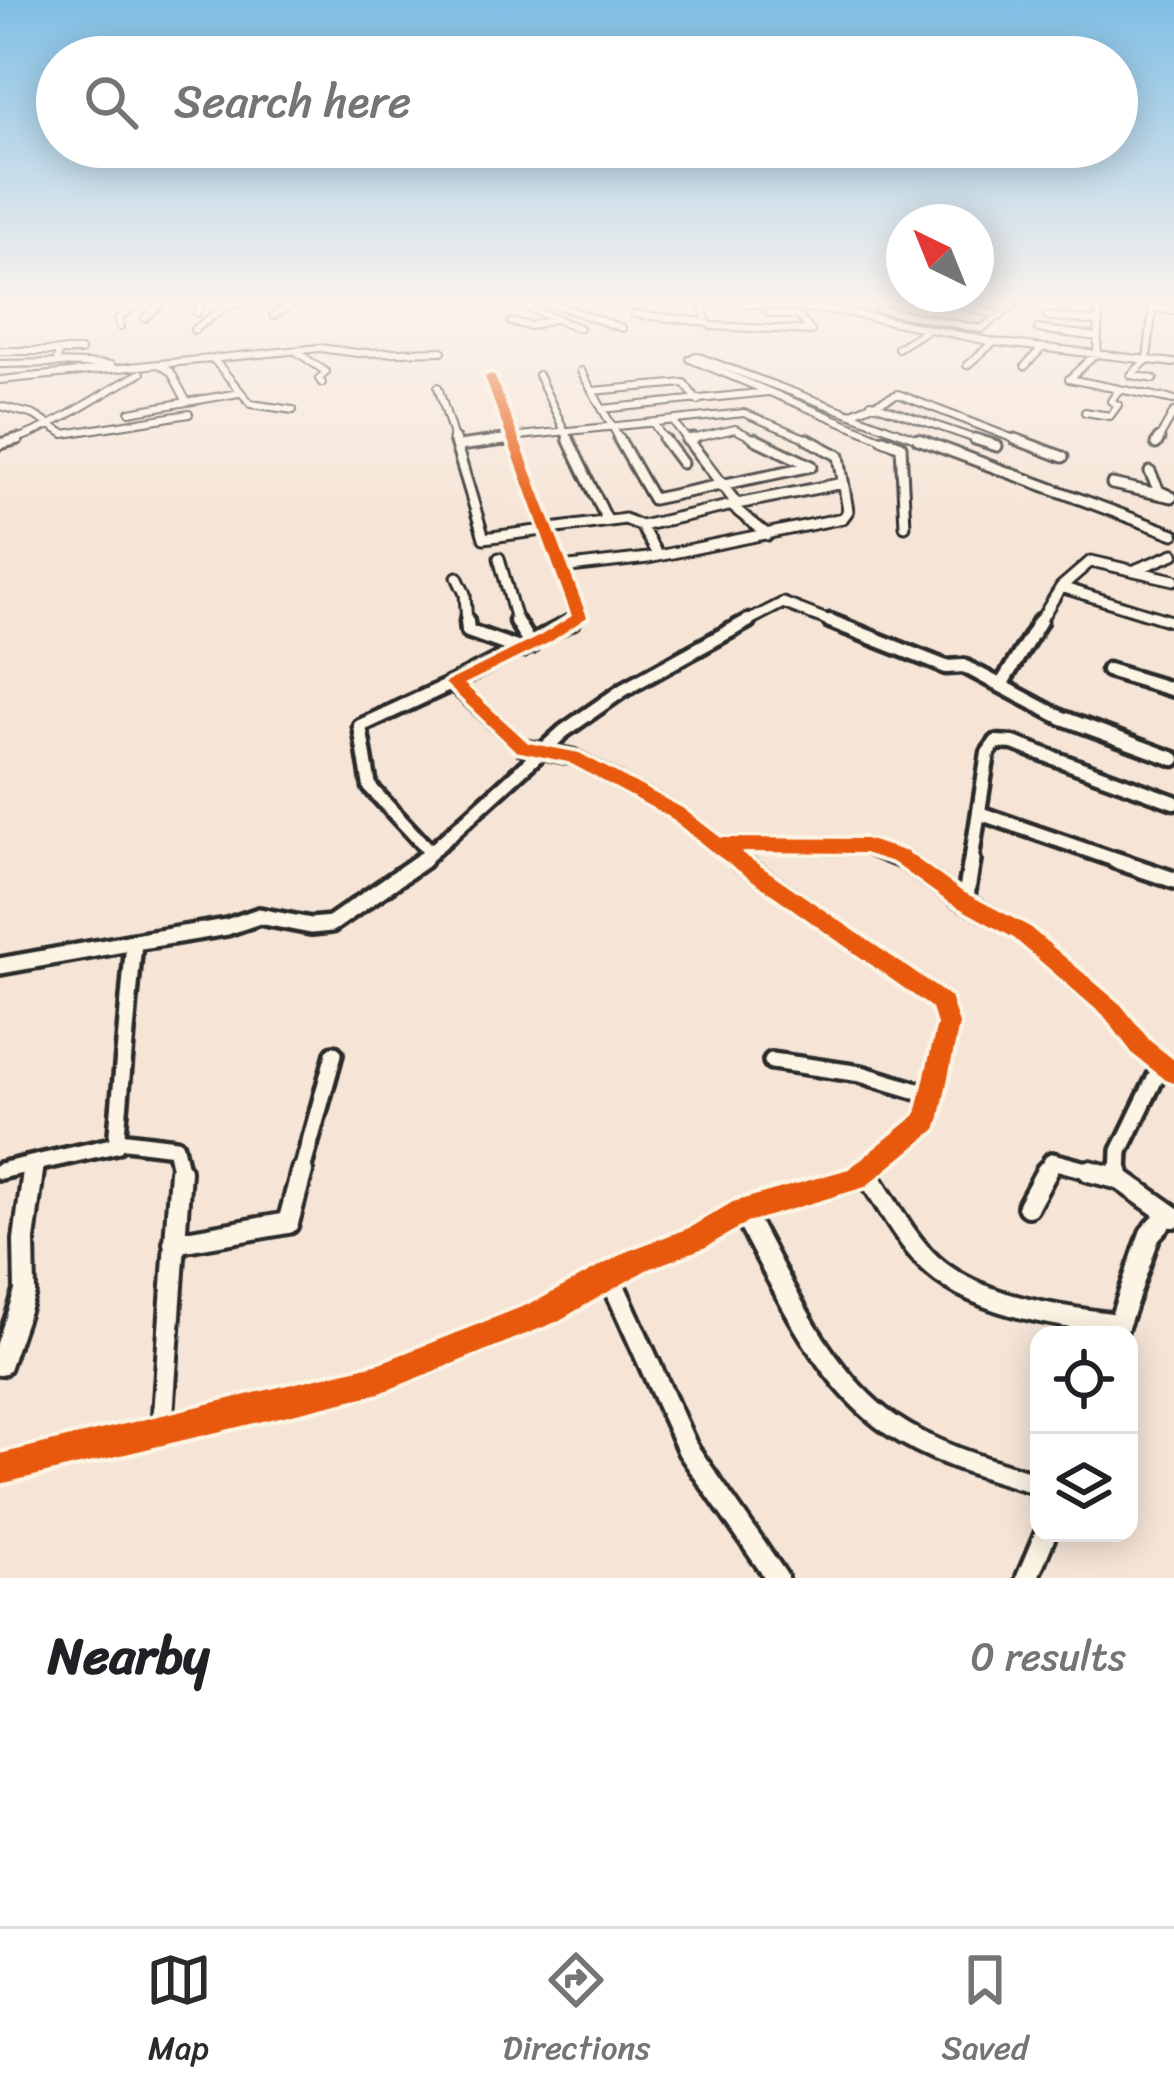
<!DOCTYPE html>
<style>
:root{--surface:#fff;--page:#f6f6f6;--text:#202124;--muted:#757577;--line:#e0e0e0;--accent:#2b2b2b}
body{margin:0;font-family:Sriracha,sans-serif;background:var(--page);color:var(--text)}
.controls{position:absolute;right:36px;bottom:36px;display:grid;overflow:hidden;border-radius:24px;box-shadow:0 6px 30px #0003}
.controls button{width:108px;height:108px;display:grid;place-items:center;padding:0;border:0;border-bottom:3px solid var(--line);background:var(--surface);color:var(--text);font:60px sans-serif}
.compass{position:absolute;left:886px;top:204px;width:108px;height:108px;border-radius:50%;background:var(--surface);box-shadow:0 6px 30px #0003;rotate:317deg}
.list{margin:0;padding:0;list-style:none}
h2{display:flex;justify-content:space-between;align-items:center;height:156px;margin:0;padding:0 48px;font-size:51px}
h2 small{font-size:39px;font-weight:400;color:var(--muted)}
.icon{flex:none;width:66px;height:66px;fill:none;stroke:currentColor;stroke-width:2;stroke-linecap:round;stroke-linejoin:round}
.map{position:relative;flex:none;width:1174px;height:1578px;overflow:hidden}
.search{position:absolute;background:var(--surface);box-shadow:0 6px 30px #0003;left:36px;right:36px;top:36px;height:132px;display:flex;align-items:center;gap:30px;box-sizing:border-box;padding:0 42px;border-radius:66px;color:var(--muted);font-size:45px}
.sheet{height:348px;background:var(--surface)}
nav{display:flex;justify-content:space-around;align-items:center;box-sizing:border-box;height:168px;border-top:3px solid var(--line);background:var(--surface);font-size:33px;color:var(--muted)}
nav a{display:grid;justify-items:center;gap:6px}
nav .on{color:var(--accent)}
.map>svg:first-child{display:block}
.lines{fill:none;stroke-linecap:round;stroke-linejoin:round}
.minor-far4-casing{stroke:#2b2b2b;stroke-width:10}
.minor-far3-casing{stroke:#2b2b2b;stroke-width:15}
.minor-far2-casing{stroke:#2b2b2b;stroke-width:21}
.minor-far1-casing{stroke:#2b2b2b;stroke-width:24}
.minor-casing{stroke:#2b2b2b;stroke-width:28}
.minor-far4{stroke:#fcf5e5;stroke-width:6}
.minor-far3{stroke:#fcf5e5;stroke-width:9}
.minor-far2{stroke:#fcf5e5;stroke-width:12}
.minor-far1{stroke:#fcf5e5;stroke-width:15}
.minor{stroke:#fcf5e5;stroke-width:20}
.cycleway-casing{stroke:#fcf5e5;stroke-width:8}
.cycleway{fill:#e8590c;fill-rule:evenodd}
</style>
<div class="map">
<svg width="1174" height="1578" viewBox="0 0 1174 1578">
<rect width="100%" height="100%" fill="#f6e5d7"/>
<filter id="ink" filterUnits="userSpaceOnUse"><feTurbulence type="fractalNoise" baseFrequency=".00833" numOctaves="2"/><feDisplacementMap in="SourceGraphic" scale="24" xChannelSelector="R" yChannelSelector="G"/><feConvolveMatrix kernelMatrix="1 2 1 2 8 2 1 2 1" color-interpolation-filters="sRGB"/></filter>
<g filter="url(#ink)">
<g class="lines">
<!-- minor-far4 casing -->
<g class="minor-far4-casing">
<path id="minor-far4" d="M508,300l71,28
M542,300l80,28
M702,300l4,22 6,4 99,5 -13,-15 -29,-3
M709,300l131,11 154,31
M942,300l59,16
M995,300l19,5
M1100,300l-3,53 -28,26 105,21
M1121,300l53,11
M391,306l8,-6
M1153,306l-6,54 -16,15 23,4
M342,309l4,-9
M878,309l103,20 33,-24
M197,313l6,-13
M634,314l72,8
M273,316l26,-16
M1047,316l51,6
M145,318l21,-18
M511,322l20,4 25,-8
M120,327l-2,-8 23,-19
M1038,329l60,8
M194,330l30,-23 28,-7
M898,348l30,-19
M0,351h81
M297,352l29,20 -7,7 3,4
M58,354l-1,9 54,2
M214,360l37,44 42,6
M0,364l57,-1
M967,365l27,-23 180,21
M162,366l9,6 16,30 52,-9
M1025,366l17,-18
M581,371l40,71
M538,375l32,67
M490,377l24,65
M0,380l320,-32 37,5 85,-2
M438,387l17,55
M592,391l92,-8 14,18
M871,403l113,39
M0,406l34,9 30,19 125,-20
M602,409l166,-17
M130,412l57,-10
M854,412l44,-18 124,48
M1085,412l25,4 8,-11 -7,-4 7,-10
M673,421l16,21
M653,423l13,19
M510,437l234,-24 71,29
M687,440l48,-11 26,13
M8,442c49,-15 87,-46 133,-69
M492,442l19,-3
M890,442l-200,-83 6,-3 230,86
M1157,442l17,-30"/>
</g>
<!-- minor-far3 casing -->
<g class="minor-far3-casing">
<path id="minor-far3" d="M454,439l30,99 141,-19 16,7 17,30
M513,439l67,178 -12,7
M568,439l39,81
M619,439l34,60 159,-33 -57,-27
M664,439l18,24
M883,439l18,7 4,80
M918,439l256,95
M975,439l22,7
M1015,439l48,18
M687,440l7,-1
M0,444l18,-5
M1156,444l3,-5
M459,446l52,-7
M1150,472l9,19 9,4
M1112,484l60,13
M737,504l106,-21
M734,508l34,27
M641,526l96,-22 -50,-65
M499,558l18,66
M561,568l87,-10 195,-40 5,-7 -9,-55 -32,-17
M1137,569l37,-15
M457,577l8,17 2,30
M1061,587l113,35
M742,624l41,-21 54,21
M1038,624l23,-37 30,-26 83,19"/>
</g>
<!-- minor-far2 casing -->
<g class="minor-far2-casing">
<path id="minor-far2" d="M467,621l1,10 54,19
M516,621l15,25
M573,621l-120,62 69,64 51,10 102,55 42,33 148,1 43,17
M830,621l116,46 18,-1 96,51 114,42
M1108,670l66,20
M1001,685l39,-64
M979,813l145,50
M717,845l25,18
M431,853l-61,-66 -10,-61 93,-43
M419,863l145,-132 59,-41 125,-69
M971,863l17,-110 8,-11 17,1 161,59"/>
</g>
<!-- minor-far1 casing -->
<g class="minor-far1-casing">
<path id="minor-far1" d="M738,860l204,143 6,21 -21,97 -65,53
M904,860l50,36 67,36 92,79 29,37 32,25
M1115,860l59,20
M965,902l7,-42
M134,942l93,-15 32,-11 52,10 20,-2 92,-64
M0,966l134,-24 -18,203 -116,26
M772,1061l89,13 73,22
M118,1140l57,7 6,27
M33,1174l1,-10
M301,1174l33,-120
M1045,1174l7,-13 49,13
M1119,1174l1,-23 42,-87"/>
</g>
<!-- minor casing -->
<g class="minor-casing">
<path id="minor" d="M1089,1171l31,8
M1118,1171l2,8 54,38
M866,1173c19,27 36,61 59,85 44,47 133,59 193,66
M1028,1206l19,-35
M742,1211c41,73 78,165 149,214 44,30 98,44 148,59
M174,1243l114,-20 14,-52
M611,1279l77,171 89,128
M1115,1335l35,-101 17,-18
M0,1365l25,-73 -1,-52 9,-69
M162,1430l18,-259
M0,1469l380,-91 166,-66 92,-52 59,-22 45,-27 114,-32 10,-8
M1027,1578l19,-45"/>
</g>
<!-- minor-far4 -->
<use href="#minor-far4" class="minor-far4"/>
<!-- minor-far3 -->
<use href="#minor-far3" class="minor-far3"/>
<!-- minor-far2 -->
<use href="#minor-far2" class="minor-far2"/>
<!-- minor-far1 -->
<use href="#minor-far1" class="minor-far1"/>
<!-- minor -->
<use href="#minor" class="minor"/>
<!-- cycleway casing -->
<g class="cycleway-casing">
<path id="cycleway" d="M490,374l5,3 92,240 -37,25 -86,42 64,59 51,10 103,55 39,30 144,1 42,13 54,39 67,35 93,79 29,36 24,19v23l-8,-3 -32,-25 -29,-38 -91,-79 -67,-37 -54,-39 -29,-9 -124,-1 210,145 9,27 -20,97 -3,8 -71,58 -117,35 -42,25 -60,23 -90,52 -176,71 -380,91v-30l380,-91 157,-62 91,-50 61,-23 44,-26 116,-33 67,-54 21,-91 -5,-16 -222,-158 -42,-34 -100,-54 -52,-11 -71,-68 95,-47 32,-20 -87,-239z"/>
</g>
<!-- cycleway -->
<use href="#cycleway" class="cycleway"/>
</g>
</g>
<!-- sky -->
<linearGradient id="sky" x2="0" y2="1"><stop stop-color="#7fbee5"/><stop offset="0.58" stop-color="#fbf3ed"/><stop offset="1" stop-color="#fbf3ed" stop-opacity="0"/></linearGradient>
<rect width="1174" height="521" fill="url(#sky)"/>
</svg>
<div class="controls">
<button><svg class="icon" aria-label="locate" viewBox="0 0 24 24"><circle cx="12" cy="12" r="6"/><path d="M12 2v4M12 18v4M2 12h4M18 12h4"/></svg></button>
<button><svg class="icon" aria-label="layers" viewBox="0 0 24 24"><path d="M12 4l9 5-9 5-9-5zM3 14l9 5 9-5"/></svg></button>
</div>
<svg class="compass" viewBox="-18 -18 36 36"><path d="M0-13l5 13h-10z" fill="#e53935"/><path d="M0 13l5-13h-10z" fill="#757577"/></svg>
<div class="search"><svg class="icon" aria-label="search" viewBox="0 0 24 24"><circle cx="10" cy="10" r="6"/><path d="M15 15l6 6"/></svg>Search here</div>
</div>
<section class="sheet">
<h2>Nearby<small>0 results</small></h2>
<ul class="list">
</ul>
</section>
<nav>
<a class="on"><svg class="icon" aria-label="map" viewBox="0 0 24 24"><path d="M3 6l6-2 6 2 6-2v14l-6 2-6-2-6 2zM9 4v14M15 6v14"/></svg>Map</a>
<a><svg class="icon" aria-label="directions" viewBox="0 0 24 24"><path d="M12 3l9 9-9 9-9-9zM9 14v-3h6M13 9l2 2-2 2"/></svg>Directions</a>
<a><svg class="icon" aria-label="saved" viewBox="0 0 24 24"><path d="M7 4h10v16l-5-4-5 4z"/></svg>Saved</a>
</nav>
